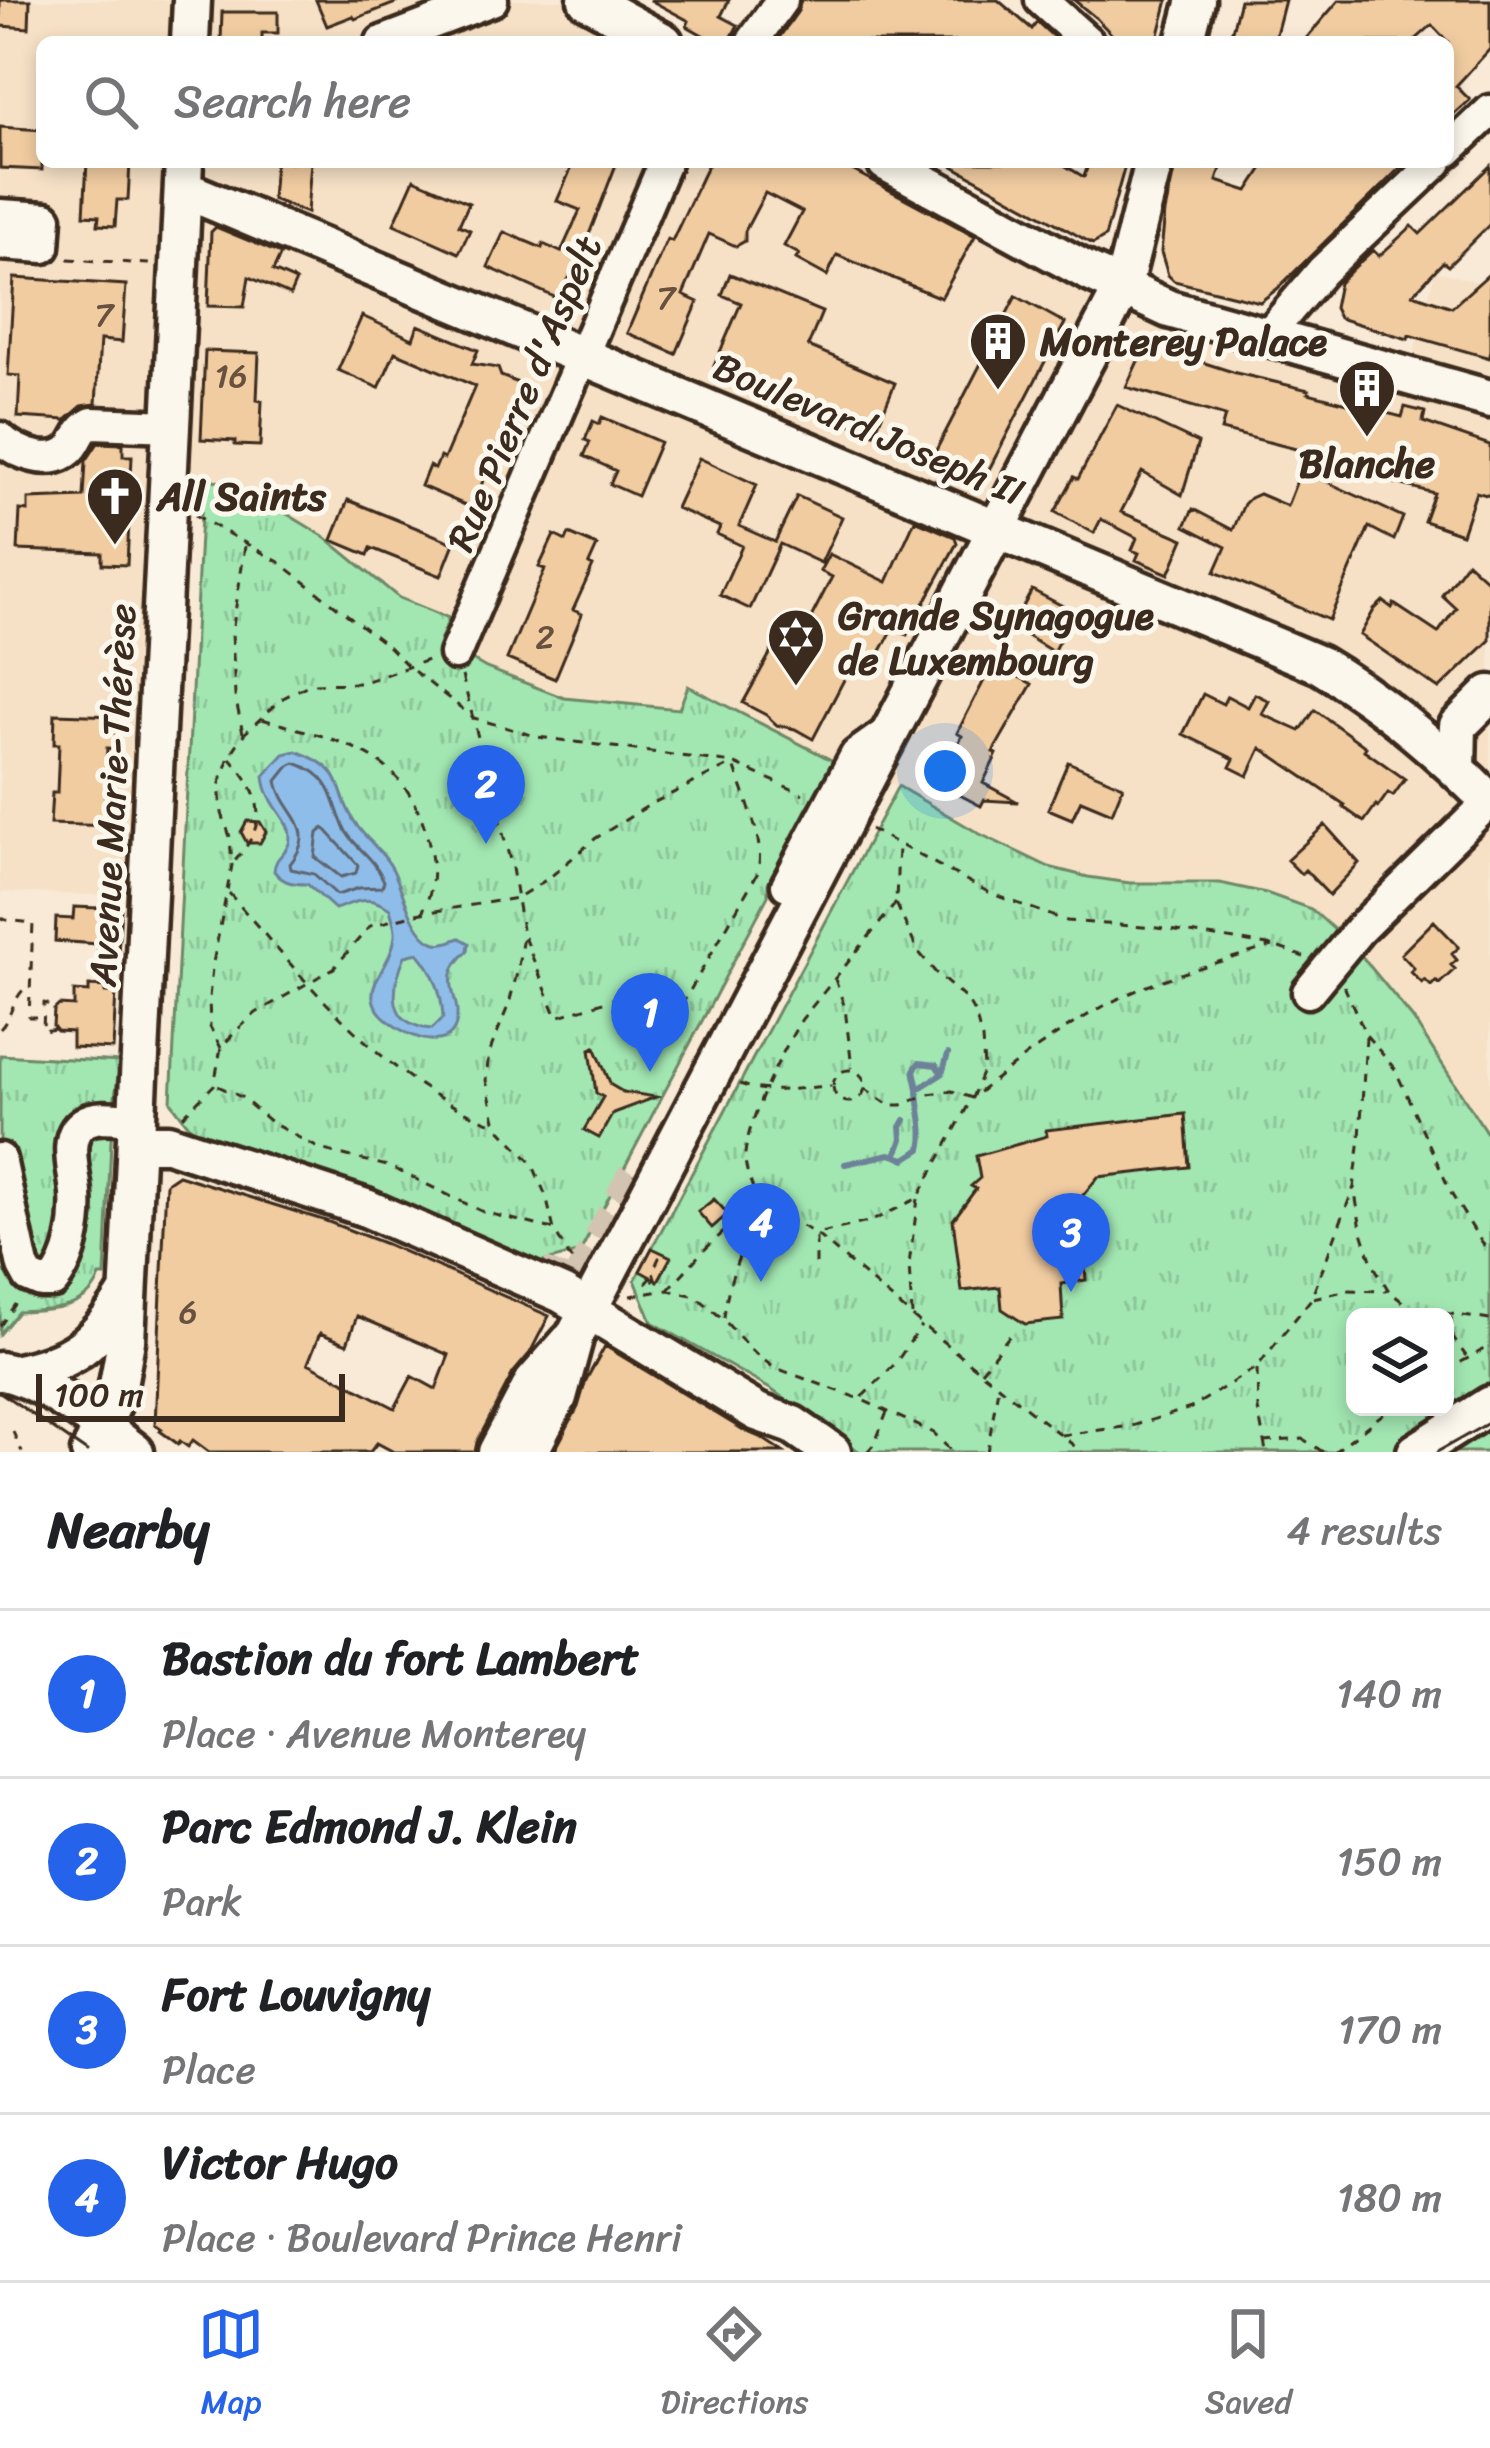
<!DOCTYPE html>
<meta charset="utf-8">
<style>
:root{--surface:#fff;--page:#f2f2f2;--text:#202124;--muted:#757577;--line:#e0e0e0;--accent:#2563eb}
body{margin:0;font-family:Sriracha,sans-serif;background:var(--page);color:var(--text)}
.controls{position:absolute;right:36px;bottom:36px;display:grid;overflow:hidden;border-radius:18px;box-shadow:0 6px 18px #0003}
.controls button{width:108px;height:108px;display:grid;place-items:center;padding:0;border:0;border-bottom:3px solid var(--line);background:var(--surface);color:var(--text);font:60px sans-serif}
.scale{position:absolute;left:36px;bottom:30px;width:309px;box-sizing:border-box;padding-left:12px;border:6px solid #3b2a1e;border-top:0;font-size:33px;line-height:42px;white-space:nowrap;color:#3b2a1e;-webkit-text-stroke:9px #fbf7ec;paint-order:stroke}
.you{position:absolute;left:945px;top:771px;width:42px;height:42px;margin:-30px;border:9px solid #fff;border-radius:50%;background:#1a73e8;box-shadow:0 0 0 18px #1a73e833}
.badge{display:grid;place-items:center;width:78px;height:78px;border-radius:50%;background:var(--accent);color:#fff;font-size:39px;font-weight:700}
.pin{position:absolute;translate:-50% -99px;filter:drop-shadow(0 3px 6px #0008)}
.pin::after{content:'';position:absolute;top:63px;width:42px;height:36px;background:inherit;clip-path:polygon(0 0,100% 0,50% 100%)}
.list{margin:0;padding:0;list-style:none}
h2{display:flex;justify-content:space-between;align-items:center;height:156px;margin:0;padding:0 48px;font-size:51px}
h2 small{font-size:39px;font-weight:400;color:var(--muted)}
.list li{display:grid;grid-template-columns:78px 1fr auto;gap:36px;align-items:center;box-sizing:border-box;height:168px;padding:0 48px;border-top:3px solid var(--line)}
.list b{display:block;font-size:45px;white-space:nowrap}
.list p{margin:0;font-size:39px;white-space:nowrap;color:var(--muted)}
.list em{font-size:39px;font-style:normal;color:var(--muted)}
.icon{flex:none;width:66px;height:66px;fill:none;stroke:currentColor;stroke-width:2;stroke-linecap:round;stroke-linejoin:round}
.map{position:relative;flex:none;width:1490px;height:1452px;overflow:hidden}
.search{position:absolute;background:var(--surface);box-shadow:0 6px 18px #0003;left:36px;right:36px;top:36px;height:132px;display:flex;align-items:center;gap:30px;box-sizing:border-box;padding:0 42px;border-radius:18px;color:var(--muted);font-size:45px}
.sheet{height:828px;background:var(--surface)}
nav{display:flex;justify-content:space-around;align-items:center;box-sizing:border-box;height:168px;border-top:3px solid var(--line);background:var(--surface);font-size:33px;color:var(--muted)}
nav a{display:grid;justify-items:center;gap:6px}
nav .on{color:var(--accent)}
.map>svg:first-child{display:block}
.built{fill:#f6e1c6}
.park{fill:url(#park-tufts);stroke:#6e8868;stroke-width:3;fill-rule:evenodd}
.water{fill:#8fbde9;stroke:#6d8298;stroke-width:3;fill-rule:evenodd}
.lines{fill:none;stroke-linecap:round;stroke-linejoin:round}
.shore{stroke:#5d656f;stroke-width:3}
.stream{stroke:#6d8298;stroke-width:6}
.building{fill:#f1cca1;stroke:#3b2a1e;stroke-width:3;fill-rule:evenodd}
.minor-tunnel{stroke:#d2c4b1;stroke-width:30;stroke-dasharray:30 15;stroke-linecap:butt}
.minor-casing{stroke:#3b2a1e;stroke-width:39}
.major-casing{stroke:#3b2a1e;stroke-width:45}
.path{stroke:#3b2a1e;stroke-width:3;stroke-dasharray:9 9;stroke-linecap:butt}
.minor{stroke:#fbf7ec;stroke-width:30}
.major{stroke:#fbf7ec;stroke-width:36}
.tram{stroke:#3b2a1e;stroke-width:3}
.labels{text-anchor:middle;dominant-baseline:central;stroke-width:10;stroke-linejoin:round;paint-order:stroke}
.number-label{font-size:33px;fill:#68523f}
.poi-label{font-size:39px;font-weight:bold;fill:#3b2a1e;stroke:#fbf7ec;text-anchor:start}
.street-label{font-size:39px;fill:#3b2a1e;stroke:#fbf7ec}
</style>
<div class="map">
<svg width="1490" height="1452" viewBox="0 0 1490 1452">
<defs>
<pattern id="park-tufts" width="24" height="20" patternUnits="userSpaceOnUse" patternTransform="scale(3)"><rect width="24" height="20" fill="#a2e7b2"/><path d="M3 7l-1-3M5 7V3M7 7l1-3M15 17l-1-3M17 17v-4M19 17l1-3" fill="none" stroke="#8cc699"/></pattern>
</defs>
<rect width="100%" height="100%" fill="#f8ead6"/>
<filter id="ink" filterUnits="userSpaceOnUse"><feTurbulence type="fractalNoise" baseFrequency=".00833" numOctaves="2"/><feDisplacementMap in="SourceGraphic" scale="24" xChannelSelector="R" yChannelSelector="G"/><feConvolveMatrix kernelMatrix="1 2 1 2 8 2 1 2 1" color-interpolation-filters="sRGB"/></filter>
<g filter="url(#ink)">
<!-- built -->
<path class="built" d="M0,0h587l77,42h-622v120h844l201,109 321,105 27,-105 55,14v853l-77,-119 -57,-70 -90,-56 -46,-10h-90l-42,-6 -39,-10 -69,-33 -82,-48 -31,-9 -178,-91 -10,23 -115,-11 -78,-30 -47,-27 9,-23 -49,-20 -74,-61 -33,-20 -39,-23 -50,-18 -55,-3 -22,423 -126,-4z"/>
<!-- park -->
<path class="park" d="M203,476l50,18 39,23 33,20 74,61 50,20 -9,23 46,27 78,30 115,11 9,-23 149,77 -10,19 -19,24 -40,77v13l-188,356 -41,11 -148,-66 -164,-56c-29,5 -40,-19 -56,-39z
M898,786l82,48 69,33 39,10 42,6h90l46,10 45,16 45,40 57,70 77,119v314h-630l-88,-62 -120,-68 -17,-42zM1355,1317h90v90h-90z
M0,1055l120,7 -8,56 -7,158h-5c-11,34 -51,35 -82,36l-18,22z"/>
<!-- water -->
<path class="water" d="M296,751c55,20 35,38 62,76 11,15 26,25 35,43 10,20 19,63 40,72 9,4 18,-1 27,-4l9,5 -1,8c-7,6 -14,13 -16,23 -3,13 4,24 5,37 2,43 -39,30 -62,15 -48,-34 -4,-52 0,-90 1,-9 -3,-18 -5,-27 -22,-15 -32,-8 -55,0l-28,-25c-14,0 -24,-1 -33,-13 1,-17 16,-18 16,-34 1,-18 -24,-32 -26,-61l20,-22zM418,953c16,18 24,41 25,65l-11,11c-46,-4 -41,-41 -27,-73z"/>
<g class="lines">
<!-- shore -->
<path class="shore" d="M295,763c9,3 18,7 25,14 16,15 16,41 29,59 14,18 25,22 35,45l-2,6 -23,1 -22,7 -23,-21 -23,-5 -1,-5c31,-39 -7,-49 -13,-83l12,-15z
M324,828l34,37 -2,8 -15,4 -26,-20 3,-24z"/>
<!-- stream -->
<path class="stream" d="M918,1089l-4,-19 5,-7 17,2 6,9
M896,1155l6,-16 -1,-12 4,-7
M845,1164l45,-10 15,5 16,-10c5,-19 -3,-40 -3,-60l24,-15 6,-20"/>
</g>
<!-- building -->
<path class="building" d="M0,0h30l-1,28 -29,-2z
M316,0h85v1l-46,18 -2,-3 -26,10z
M650,0h79l-8,16 17,9 -9,17h-14l-28,-16 2,-5z
M801,0h197l34,29 5,-7 22,20h-283l22,-31z
M1074,0h94l-11,42h-38l-23,-24z
M1240,0h45l-11,42h-45z
M1339,0h151v49l-34,37 14,14 -22,20v-78l-16,-17 -19,17h-110z
M222,12h56v21h-16v9h-41z
M0,127l42,3v40l-42,-2z
M87,162h43l-2,38h-11l-2,26 -17,-1 1,-9 -15,-1z
M275,162h36l-4,51 -35,-14z
M574,162h43l-32,83 -26,54 -71,-32 16,-35 38,16 1,-4 18,8 19,-42 -23,-9z
M709,162h128l138,74 -34,62 -104,-43 -10,21 -31,-17 3,-5 -15,-8 18,-34 -37,-19 -20,38v10l-9,5 -27,-12 -26,61 15,7 -22,52 -49,-21 40,-94 5,2z
M946,162h113l25,15 5,-15h37l-21,75 -12,7z
M1176,162h47l-6,19 31,10 19,-29h139l-129,127 -17,13 -86,-21 -6,-6 -7,-23 4,-40z
M1490,166v58l-42,42 -5,-4 -30,32 39,13 38,-34v85l-81,-23 -1,4 -69,-21 -5,-10 5,-25 17,-17 17,-16 6,6 33,-30 8,8z
M414,179l55,24 -10,22 11,5 -11,23 -65,-29z
M216,227l65,27 -8,17 23,10 -6,14 -41,-18 -5,30 -36,-1 3,-74z
M730,274l92,38 -14,34 87,37 -21,51 -160,-68 27,-63 -19,-8z
M14,278l112,7 -4,57 -22,-2 -4,64 -14,2 -16,14 -48,-3 2,-41 -12,-1z
M1016,296l49,27 -82,158 -52,-21z
M362,316l51,23 5,-14 60,25 -6,14 26,4 3,8 20,8 -18,56 -3,-1 -28,69 -51,-22 8,-20 6,3 5,-12 4,2 31,-73 -80,-34 -16,36 -41,-18z
M205,351l54,2 -2,47 5,1 -2,45 -25,-1v-4l-34,-2z
M1167,351l69,22 73,17 -1,3 94,24 3,-10 20,5 -2,10 67,23v51l-14,-4 -14,42 -38,-13 10,-28 -129,-33 3,-8 -87,-22 4,-14 -99,-29 12,-26 18,-7h9z
M1117,405l81,38 -16,52 -40,-23 -21,40 63,27 -15,35 -33,-14 3,-7 -7,-3 5,-12 -36,-19 -7,14 -39,-21 19,-35 4,2z
M602,417l58,25 -23,54 -27,-12 6,-13 -32,-15 6,-14 -5,-2 8,-19 6,3z
M98,443l25,1v12h9l-5,109 -25,-1v-11l-84,-3 2,-40 8,1v-12l56,-2 2,-36z
M699,458l58,27 -18,41 36,16 22,-46 45,21 -21,46 -41,-19 -30,65 -30,-14 22,-49 -25,-12 3,-7 -44,-19z
M1301,470l102,47 -9,23 -25,-13 -40,93 -114,-48 11,-25 -41,-21 8,-17 40,21 11,-26 6,-6 9,-4 28,12z
M348,500l106,43 -13,33 -70,-28 -3,7 -36,-15z
M915,520l40,17 2,6 -50,92 -13,-8 -18,33 -17,-9 -46,88 -18,-10 -18,-4 -11,-10 -23,-12 39,-71 17,9 33,-64 -12,-6 9,-17 58,28z
M569,534l28,12 -8,18 4,2 -20,44 9,4 -27,65 -48,-20 38,-90 -6,-2 15,-32 12,6z
M1467,562l23,21v57l-51,49 -79,-54 14,-25 9,-9 9,7 2,-4 44,29 18,-25 -14,-13z
M1032,590l42,22 -21,40 -41,-25z
M993,663l39,21 -39,68 4,2 -14,29 35,19 -34,-2 -3,6 -44,-23 25,-47 -5,-3z
M1203,694l20,10 4,-8 21,11 7,-13 14,7 -7,13 38,17 15,-21 51,37 -2,3 41,29 -12,17 -5,-3 -10,14 -2,-2 -12,17 -21,-15 2,-2 -84,-57 -13,28 -18,-9 4,-8 -51,-25z
M55,714l62,2 -2,33 -8,-1 -2,48h8l-1,30 -62,-2 2,-31h5l2,-49h-5z
M1068,762l55,24 -11,27 -31,-13 -9,19 -24,-10z
M247,821l13,1 6,10 -6,11h-13l-6,-11z
M1325,825l34,38 -30,32 -24,-25 -4,4 -14,-14z
M74,907l47,2 -3,44 -20,-1v-8l-43,-3 1,-23 17,1z
M1434,921l25,26 -7,7 5,6 -6,5 4,4 -16,15 -3,-3 -5,5 -6,-6 -3,3 -11,-11 3,-4 -13,-14z
M89,986l16,1v5h11l-3,57 -41,-2v-15l-15,-1 -4,-5 1,-16 5,-5 15,1v-15l15,1z
M595,1047l16,38 12,7 33,5 -43,16 -14,25 -15,-8 19,-33 -7,-4 -6,-44z
M1185,1114l4,53 -91,10 -19,23 7,80 -25,4 2,36 -38,4 -23,-15 -2,-22 -38,4 -9,-71 23,-31 -5,-3 9,-8 -4,-22 71,-20 -1,-6z
M178,1175l148,46 60,23 163,72 -19,37 -17,20 -36,69 -2,10h-81l-17,-9 -7,9h-161l-16,-12 -5,7 -8,-6 -2,3 -18,-13 2,-2 -7,-5 11,-241zM357,1316l92,39 -13,34 -24,-13 -17,32 -87,-45 12,-30 27,11z
M714,1199l14,15 -16,14 -14,-16z
M652,1248l19,9 -13,24 -18,-10z
M605,1346l140,85 17,7 21,14h-229l24,-45 8,-27z"/>
<g class="lines">
<!-- minor-tunnel -->
<path class="minor-tunnel" d="M540,1271l34,15 65,-124"/>
<!-- minor casing -->
<g class="minor-casing">
<path id="minor" d="M1041,0l47,42
M382,42l110,-42
M752,42l30,-42
M1448,151l42,-40
M0,215l46,3 -2,29 -44,-3
M1266,337l56,-66 115,-109
M0,438c16,16 56,31 73,8 8,-11 6,-16 19,-23l80,3
M455,654l210,-492
M787,885l69,-130 35,-25
M1308,992l51,-62 131,-129
M0,1159l23,107 6,11 12,5h12c19,-22 25,-60 23,-88 -1,-21 -14,-57 7,-71 15,-10 38,-4 55,-3"/>
</g>
<!-- major casing -->
<g class="major-casing">
<path id="major" d="M587,0l77,42
M190,42l2,-42
M1185,42l11,-42
M886,162l201,109 82,38 321,90
M183,189l1137,476c64,38 118,84 170,137
M1457,768l1,-42 32,-32
M138,1143h30l198,65 196,86 195,118 36,13 39,27
M0,1371c46,9 98,53 135,81
M13,1374c59,-11 84,-31 115,-82
M90,1452l26,-56 10,-55 58,-1179
M497,1452l36,-69 36,-41
M529,1452l29,-55 17,-62 547,-1046 32,-127
M1416,1452l74,-47"/>
</g>
<!-- path -->
<path class="path" d="M68,259l81,5
M195,515l84,47 110,85 21,21 64,50 64,19 195,26 70,31
M462,676l50,192 11,68 -6,37 -8,31 -20,49 -3,27 10,45 36,38 14,33 8,34 22,38
M262,719c77,22 145,31 166,121 7,30 7,45 -6,73
M243,733l-8,-37 -3,-63 13,-87
M230,758c35,38 38,67 3,105
M870,829l122,65 75,27 90,7 117,18 30,11
M229,893c71,82 160,195 266,231
M896,903l-94,116c-19,30 -54,100 -57,135 -1,16 8,33 13,47l58,33 106,91 160,127
M0,917l6,3 27,3 -4,94h14
M524,937l33,80 89,-29 22,3 16,10 73,-127c10,-32 -13,-77 -23,-109
M835,979l10,29 7,60
M1344,986l22,49 29,34 57,126 30,48 8,8
M0,1029c11,-11 12,-27 23,-39l5,1
M55,1029l-12,2 1,-28 13,4
M1366,1037l-6,101 -6,49 7,42 11,34 17,28 21,17 80,12
M221,1048l-11,-21 -1,-29 3,-30 20,-103 -2,-28 -8,-24 -3,-27 10,-29 15,-23 39,-36 27,-14 51,-1 67,-23
M833 1086a16 16 0 1 1 32 0a16 16 0 1 1-32 0Z
M740,1084c30,12 60,3 91,2
M218,1086l23,11 31,26 48,26 71,18 92,45 70,17
M864,1088l25,17h13l26,-11 24,-3 20,7c42,-34 84,-66 132,-92 52,-28 112,-43 169,-60
M183,1116l31,-31 7,-37 14,-16 21,-19 78,-45 36,-42 46,-12 101,-16 32,-20 47,-40 55,-34 81,-40
M816,1264v-30l56,-13 46,-23 54,-100 12,-30 -2,-29 -7,-25 -8,-14 -31,-27 -19,-23 -21,-47 2,-58
M651,1276l-4,7 4,3 4,-8 -2,-7 6,-13 -6,-4
M668,1290l34,-38 26,-24 47,-14
M630,1296l38,-6 28,6 28,24 28,31 21,16 87,32 74,34 18,19
M1313,1298l35,-8 39,1
M912,1315l-3,-51 9,-65
M1451,1317l2,21 13,18
M724,1318c3,-36 16,-65 31,-98
M0,1326l18,-26
M1257,1369l1,40 8,43
M981,1371l30,-37
M1445,1371l45,-25
M862,1397l33,-33 26,-38
M13,1432l9,20
M1061,1435l71,-9 59,-18 66,-41 54,-68 43,-112
M1264,1442l39,-3 20,13
M867,1452l8,-9 12,-31
M987,1452l11,-64
M1334,1452l58,-45"/>
<!-- minor -->
<use href="#minor" class="minor"/>
<!-- major -->
<use href="#major" class="major"/>
<!-- tram -->
<path class="tram" d="M0,1392l87,60
M1437,1452l53,-30"/>
</g>
</g>
<!-- icons -->
<defs>
<g id="building-pin" transform="scale(3)"><path d="M0 17L-7.5 6A9.5 9.5 0 1 1 7.5 6Z" fill="#3b2a1e" stroke="#fbf7ec"/><path d="M-4-6H4V6H1V3H-1V6H-4ZM-2.5-4.3h1.7v1.8h-1.7ZM.8-4.3h1.7v1.8H.8ZM-2.5-1h1.7V.8h-1.7ZM.8-1h1.7V.8H.8Z" fill="#fff"/></g>
<g id="church-pin" transform="scale(3)"><path d="M0 17L-7.5 6A9.5 9.5 0 1 1 7.5 6Z" fill="#3b2a1e" stroke="#fbf7ec"/><path d="M-1.2-6h2.4v3.5h3.3v2.4h-3.3V6h-2.4V-.1h-3.3v-2.4h3.3Z" fill="#fff"/></g>
<g id="synagogue-pin" transform="scale(3)"><path d="M0 17L-7.5 6A9.5 9.5 0 1 1 7.5 6Z" fill="#3b2a1e" stroke="#fbf7ec"/><path d="M0-6.5L5.6 3.2H-5.6ZM0 6.5L5.6-3.2H-5.6Z" fill="#fff"/></g>
</defs>
<g fill-rule="evenodd">
<use href="#building-pin" x="998" y="341"/>
<use href="#building-pin" x="1367" y="388"/>
<use href="#church-pin" x="115" y="496"/>
<use href="#synagogue-pin" x="796" y="637"/>
</g>
<g class="labels">
<!-- number labels -->
<g class="number-label">
<text x="666" y="298">7</text>
<text x="104" y="315">7</text>
<text x="231" y="376">16</text>
<text x="545" y="637">2</text>
<text x="188" y="1312">6</text>
</g>
<!-- poi labels -->
<g class="poi-label">
<text x="1040" y="341">Monterey Palace</text>
<text x="1367" y="463" text-anchor="middle">Blanche</text>
<text x="157" y="496">All Saints</text>
<text x="838" y="615">Grande Synagogue<tspan x="838" dy="45">de Luxembourg</tspan></text>
</g>
<!-- street labels -->
<g class="street-label">
<text transform="translate(524 393) rotate(-67)">Rue Pierre d'Aspelt</text>
<text transform="translate(869 429) rotate(23)">Boulevard Joseph II</text>
<text transform="translate(112 795) rotate(-87)">Avenue Marie-Thérèse</text>
</g>
</g>
</svg>
<div class="controls">
<button><svg class="icon" aria-label="layers" viewBox="0 0 24 24"><path d="M12 4l9 5-9 5-9-5zM3 14l9 5 9-5"/></svg></button>
</div>
<div class="scale">100 m</div>
<div class="you"></div>
<div class="pin badge" style="left:650px;top:1072px">1</div>
<div class="pin badge" style="left:486px;top:844px">2</div>
<div class="pin badge" style="left:1071px;top:1292px">3</div>
<div class="pin badge" style="left:761px;top:1282px">4</div>
<div class="search"><svg class="icon" aria-label="search" viewBox="0 0 24 24"><circle cx="10" cy="10" r="6"/><path d="M15 15l6 6"/></svg>Search here</div>
</div>
<section class="sheet">
<h2>Nearby<small>4 results</small></h2>
<ul class="list">
<li><span class="badge">1</span><div><b>Bastion du fort Lambert</b><p>Place · Avenue Monterey</p></div><em>140 m</em></li>
<li><span class="badge">2</span><div><b>Parc Edmond J. Klein</b><p>Park</p></div><em>150 m</em></li>
<li><span class="badge">3</span><div><b>Fort Louvigny</b><p>Place</p></div><em>170 m</em></li>
<li><span class="badge">4</span><div><b>Victor Hugo</b><p>Place · Boulevard Prince Henri</p></div><em>180 m</em></li>
</ul>
</section>
<nav>
<a class="on"><svg class="icon" aria-label="map" viewBox="0 0 24 24"><path d="M3 6l6-2 6 2 6-2v14l-6 2-6-2-6 2zM9 4v14M15 6v14"/></svg>Map</a>
<a><svg class="icon" aria-label="directions" viewBox="0 0 24 24"><path d="M12 3l9 9-9 9-9-9zM9 14v-3h6M13 9l2 2-2 2"/></svg>Directions</a>
<a><svg class="icon" aria-label="saved" viewBox="0 0 24 24"><path d="M7 4h10v16l-5-4-5 4z"/></svg>Saved</a>
</nav>
